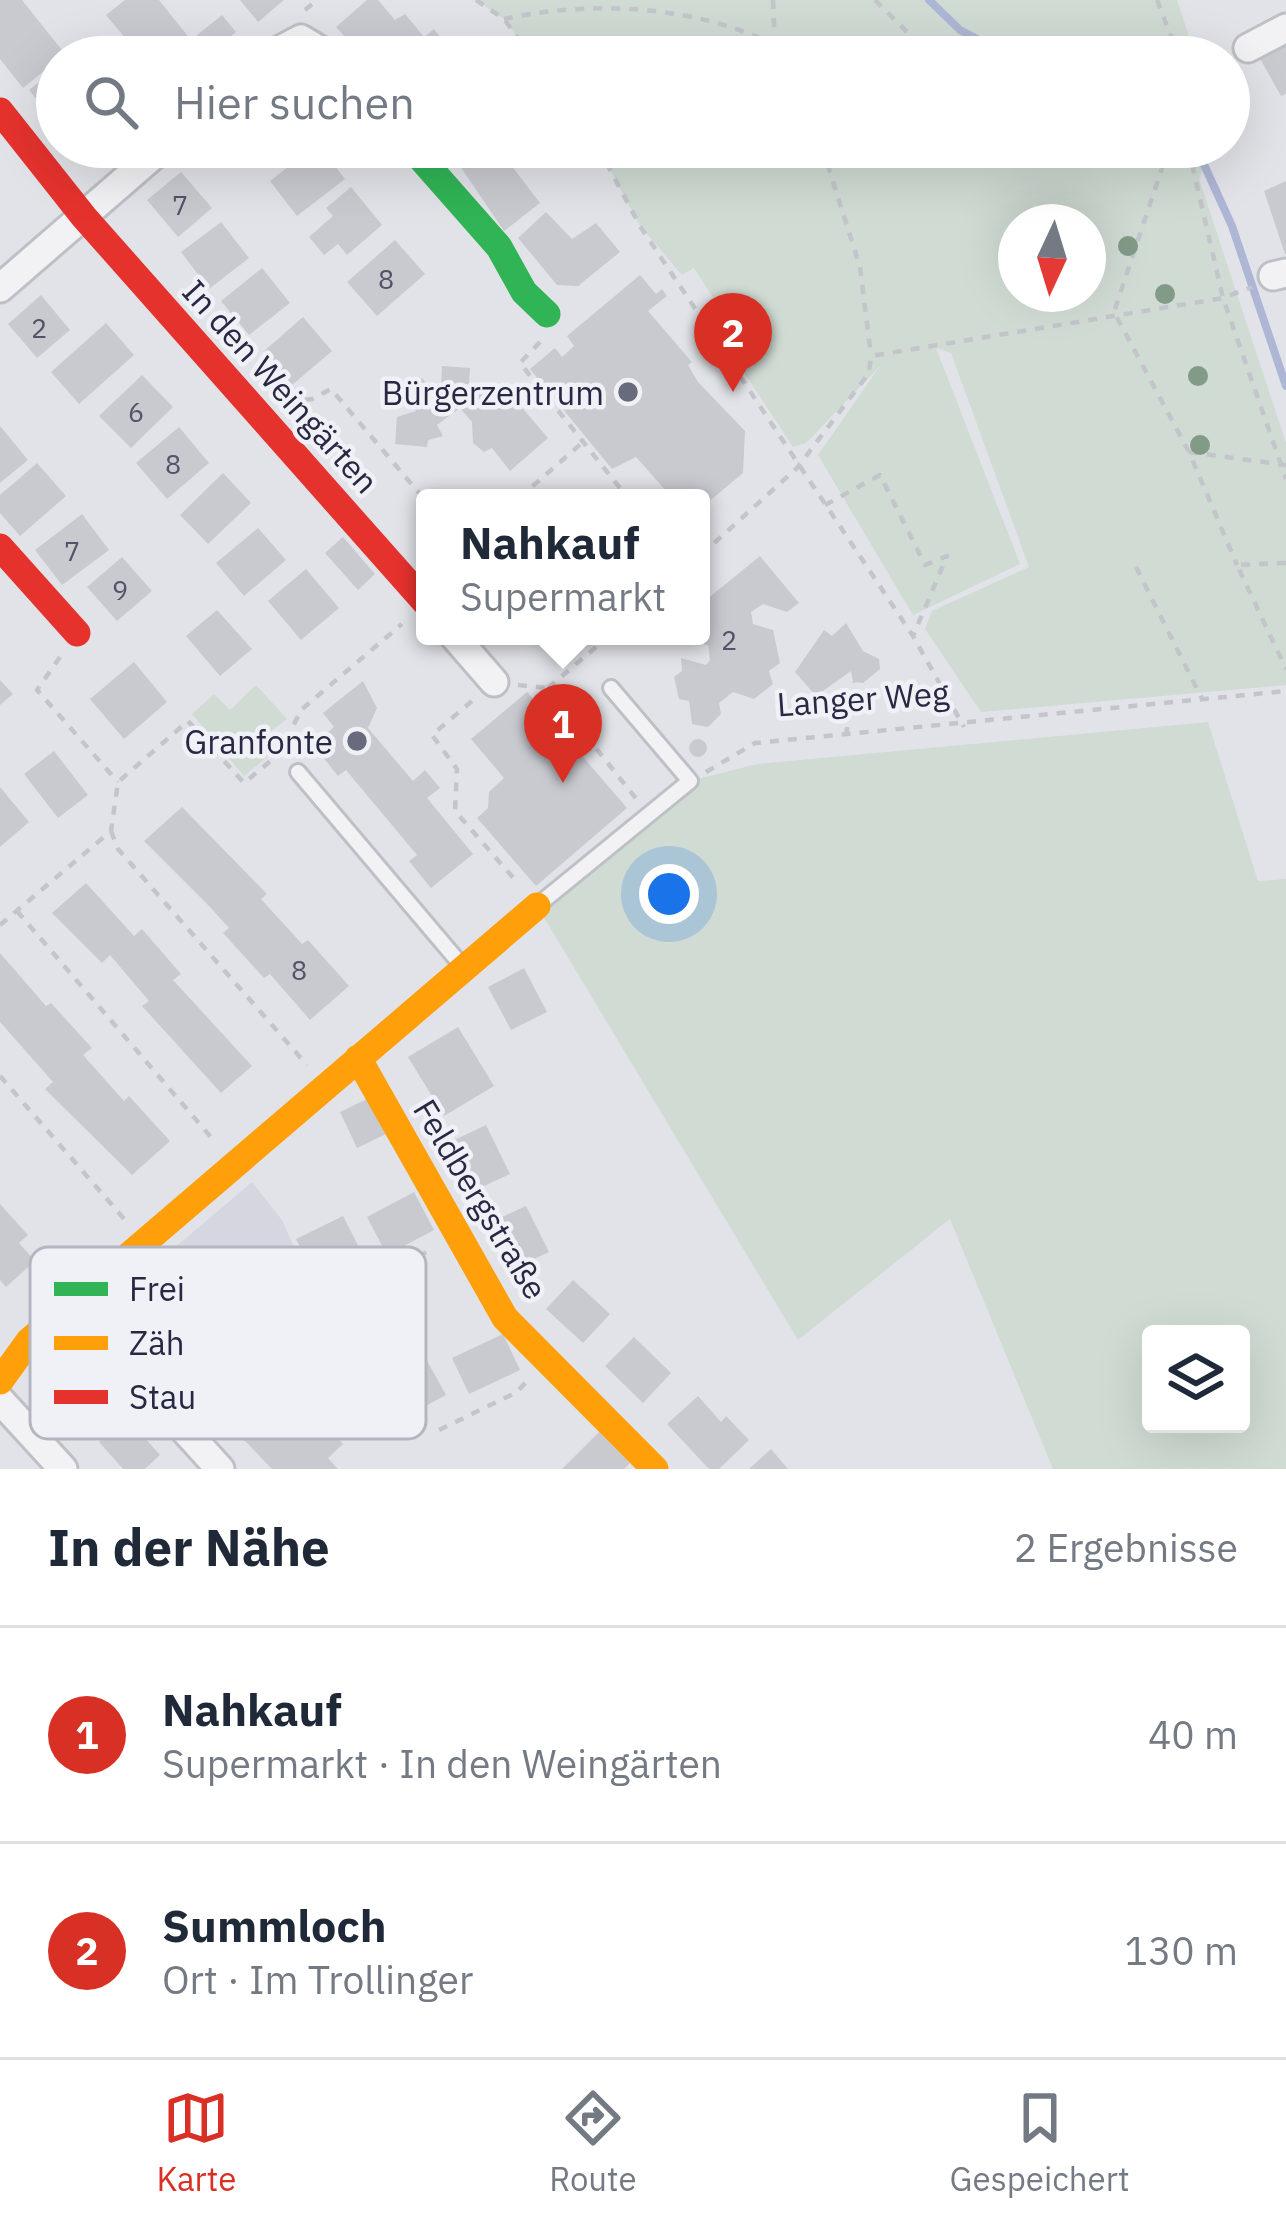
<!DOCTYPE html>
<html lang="de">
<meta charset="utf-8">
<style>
:root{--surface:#fff;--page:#f6f6f7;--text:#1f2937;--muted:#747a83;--line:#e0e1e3;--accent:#d93025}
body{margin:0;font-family:"IBM Plex Sans",sans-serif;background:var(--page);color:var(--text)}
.controls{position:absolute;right:36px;bottom:36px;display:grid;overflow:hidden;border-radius:12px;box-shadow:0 12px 48px #0002}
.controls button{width:108px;height:108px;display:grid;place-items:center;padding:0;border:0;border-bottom:3px solid var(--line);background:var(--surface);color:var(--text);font:60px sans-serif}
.compass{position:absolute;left:998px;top:204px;width:108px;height:108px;border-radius:50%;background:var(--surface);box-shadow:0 12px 48px #0002;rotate:184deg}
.you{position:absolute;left:669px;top:894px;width:42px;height:42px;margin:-30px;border:9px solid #fff;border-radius:50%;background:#1a73e8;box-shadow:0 0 0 18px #1a73e833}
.badge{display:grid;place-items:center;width:78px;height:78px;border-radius:50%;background:var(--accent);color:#fff;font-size:39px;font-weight:700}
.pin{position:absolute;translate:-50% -99px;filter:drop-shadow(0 3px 6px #0008)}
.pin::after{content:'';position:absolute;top:63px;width:42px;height:36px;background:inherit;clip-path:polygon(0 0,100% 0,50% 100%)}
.popup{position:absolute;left:416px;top:489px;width:294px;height:156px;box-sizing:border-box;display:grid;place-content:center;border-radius:12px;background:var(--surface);filter:drop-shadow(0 3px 9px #0005);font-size:39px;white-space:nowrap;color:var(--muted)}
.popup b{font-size:45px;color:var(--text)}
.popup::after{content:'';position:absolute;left:50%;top:100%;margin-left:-24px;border:24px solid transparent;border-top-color:var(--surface)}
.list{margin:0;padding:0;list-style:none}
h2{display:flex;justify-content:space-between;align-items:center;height:156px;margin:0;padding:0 48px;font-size:51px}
h2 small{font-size:39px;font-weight:400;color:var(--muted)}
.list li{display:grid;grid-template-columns:78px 1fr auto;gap:36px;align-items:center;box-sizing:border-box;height:216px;padding:0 48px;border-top:3px solid var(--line)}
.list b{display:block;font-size:45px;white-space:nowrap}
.list p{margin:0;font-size:39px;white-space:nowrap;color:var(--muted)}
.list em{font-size:39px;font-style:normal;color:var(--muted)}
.icon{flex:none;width:66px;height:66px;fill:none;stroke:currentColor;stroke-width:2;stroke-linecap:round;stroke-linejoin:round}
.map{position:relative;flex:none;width:1286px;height:1469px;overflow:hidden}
.search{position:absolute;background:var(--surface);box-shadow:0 12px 48px #0002;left:36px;right:36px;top:36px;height:132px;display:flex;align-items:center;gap:30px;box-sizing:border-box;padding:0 42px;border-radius:66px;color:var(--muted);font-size:45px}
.sheet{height:588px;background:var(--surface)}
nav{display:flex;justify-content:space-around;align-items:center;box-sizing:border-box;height:168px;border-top:3px solid var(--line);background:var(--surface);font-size:33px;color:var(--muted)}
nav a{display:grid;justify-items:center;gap:6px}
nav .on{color:var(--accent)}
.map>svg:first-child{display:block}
.built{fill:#d5d6e0}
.green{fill:#cfdbd3;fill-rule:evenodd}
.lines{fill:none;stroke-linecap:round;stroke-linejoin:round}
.stream{stroke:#aeb6d5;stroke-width:8}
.building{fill:#c9cad0}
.lane-casing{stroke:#bfc0c6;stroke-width:20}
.street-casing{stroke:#bfc0c6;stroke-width:33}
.path{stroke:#c4c4cb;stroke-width:4.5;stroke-dasharray:9 9;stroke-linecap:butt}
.lane{stroke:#f2f2f4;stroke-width:14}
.street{stroke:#f2f2f4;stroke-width:27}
.fast{stroke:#30b455;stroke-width:27}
.slow{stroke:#ff9f0a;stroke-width:27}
.jam{stroke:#e5322d;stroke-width:27}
.tree{fill:#829b87}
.poi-dot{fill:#686a7d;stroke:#f0f1f7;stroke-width:4.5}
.labels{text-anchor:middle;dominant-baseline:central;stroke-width:9;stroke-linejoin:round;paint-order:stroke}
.number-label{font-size:27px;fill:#515368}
.street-label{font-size:33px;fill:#272943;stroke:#f0f1f7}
.poi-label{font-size:33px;fill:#272943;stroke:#f0f1f7;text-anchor:end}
.key{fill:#f0f1f7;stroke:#b4b5c1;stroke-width:3}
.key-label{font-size:33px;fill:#272943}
</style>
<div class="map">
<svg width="1286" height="1469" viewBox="0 0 1286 1469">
<rect width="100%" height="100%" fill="#e2e3e8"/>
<!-- built -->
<path class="built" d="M252,1182l30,38 49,111 40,70 -72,68h-27l-160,-168z"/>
<!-- green -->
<path class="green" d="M476,0h701l19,57h-664l-28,-38z
M598,147h616l-15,32 87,264v242l-305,27 -56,-83 7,-18 97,-44 -78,-214 -15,-5 84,216 -107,51 -95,-160 62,-89 -74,77 -13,4 -53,-81 -19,-56 -27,-42 -12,7 -42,-49zM1016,222h72v72h-72z
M256,685l31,34 -24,18 10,15 -29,24 -52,-62 22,-20 16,16z
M1208,722l50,159 28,-2v590h-233l-103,-250 -152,121 -261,-434 153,-125 67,-17zM1151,1334h90v90h-90z"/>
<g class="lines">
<!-- stream -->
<path class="stream" d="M929,0l31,30 51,27
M1196,147l36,79 54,160"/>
</g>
<!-- building -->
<path class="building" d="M0,0h22l43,54 -42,34 -23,-29z
M125,0h34l32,40 31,-25 14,17 -31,25h-64l-35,-42z
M240,0h44l-26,22z
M367,0h11l17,20 10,-6 19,23 10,-8 22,28h-93l-27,-30z
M1286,39v55l-5,2 -23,-41z
M57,68v56l-28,-34z
M76,147h39l-24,19z
M313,147h7l25,32 -48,37 -27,-35z
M447,147h61l4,5 -7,5 35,46 -36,28z
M181,172l31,36 -34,29 -31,-37z
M1286,181v73h-1l-21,-63z
M351,187l31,38 -35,30 -9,-11 -14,11 -15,-18 24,-21 -7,-8z
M546,212l26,27 24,-16 24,29 -42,34 -21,-1 -39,-47z
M221,222l28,36 -40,31 -28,-37z
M395,240l30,34 -48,42 -30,-34z
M262,268l28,35 -41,32 -28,-34z
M640,275l16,19 6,-5 5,7 -19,15 44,51 -4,3 10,17 47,49 -2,42 -42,35v-10h-42l8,-6 -31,-35 -24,12 -82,-100 25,-21 7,9 12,-11 -7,-10z
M41,295l29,35 -33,28 -29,-34z
M303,317l29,34 -40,34 -29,-33z
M106,323l28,32 -55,49 -28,-32z
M442,366l28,2 -1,17 5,4 5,-4 10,12 14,-12 45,53 -38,33 -18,-23 -8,4 -11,-9 -1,-21 -12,-14 -23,17 6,11 -15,4 -1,7 -32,-3 2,-27 19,-6 -13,-16 19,-17 8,10 11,1z
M142,375l31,32 -42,41 -32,-32z
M0,426l28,34 -28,23z
M179,427l30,36 -42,36 -31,-36z
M37,463l29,33 -46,40 -20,-23v-18z
M223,473l28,30 -43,41 -28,-29z
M82,514l27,36 -47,35 -27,-35z
M258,528l28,32 -42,36 -28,-33z
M343,537l32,37 -17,16 -33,-37z
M760,556l39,47 -12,9 -24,-8 -12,8 2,12 20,6 7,33 -11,8 4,13 -19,15 -21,-7 -14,11 2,11 -13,13 -16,-3 -3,-23 -10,-2 -5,-22 8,-6 -1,-13 25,7 4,-5 -2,-15 -10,-1 -3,-8h6l5,-29 -5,-3z
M122,557l30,34 -35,30 -30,-34z
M306,569l33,39 -38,32 -33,-39z
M217,610l35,39 -32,27 -34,-40z
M846,623l17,28 16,8 1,10 -17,14 -10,-1 -2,-11 -35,25 -21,-24 29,-42 8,6z
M134,662l33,40 -43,37 -34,-40z
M0,680l13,14 -13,11z
M363,681l14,27 -9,20 45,53 12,-11 15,18 -13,10 46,56 -42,34 -22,-27 8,-6 -71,-85 -8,6 -25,-31 21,-18 -11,-14z
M527,692l100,116 -91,78 -59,-68 11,-10 1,-16 15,-14 -33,-39z
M689 748a9 9 0 1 1 18 0a9 9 0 1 1-18 0Z
M54,751l34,44 -30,23 -34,-44z
M0,787l29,35 -29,25z
M182,807l85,87 -6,5 41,45 6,-4 41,46 -39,34 -40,-46 -6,4 -41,-45 6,-5 -20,-22 -65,-65z
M86,883l48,53 8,-7 39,45 -8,6 79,86 -31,27 -79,-87 7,-5 -39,-46 -8,8 -50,-50z
M0,953l46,53 5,-3 41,45 -9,7 41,46 5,-5 41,45 -38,34 -87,-86 8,-7 -53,-60z
M524,968l23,44 -36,18 -23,-43z
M458,1027l36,59 -50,30 -36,-59z
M369,1098l17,36 -29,14 -17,-36z
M486,1125l24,49 -39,18 -23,-49z
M414,1192l20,38 -47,25 -20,-38z
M0,1204l28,31 -9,8 16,18 -29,26 -6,-7z
M526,1206l23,46 -36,17 -22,-47z
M343,1216l20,39 -47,23 -20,-39z
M573,1280l37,34 -27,29 -37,-34z
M183,1306l118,128 40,-36 15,16 -21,21 8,9 -15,14 10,11h-66l-137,-144 17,-17 14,14z
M503,1334l17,36 -51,24 -17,-36z
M634,1337l37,36 -28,30 -38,-37z
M425,1357l21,38 -50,27 -20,-39z
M76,1363l34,37 -28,26 -34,-37z
M698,1396l23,26 5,-6 23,24 -30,29h-10l-42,-45z
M126,1417l34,38 -15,14h-22l-24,-27z
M599,1432l31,31 -6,6h-62z
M771,1449l17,20h-39z"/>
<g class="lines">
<!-- lane casing -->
<g class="lane-casing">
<path id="lane" d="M298,772l165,195
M538,905l152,-124 -79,-93"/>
</g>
<!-- street casing -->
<g class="street-casing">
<path id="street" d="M1248,48l38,-20
M267,57l34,-18 30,18
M1273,276l13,-3
M0,288l163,-141
M454,636l40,46
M111,1349l109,120
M0,1400l63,69"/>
</g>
<!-- path -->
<path class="path" d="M476,0l28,19 28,38
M773,0l2,45 7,12
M875,0l57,57
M1157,0l22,57
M305,10l12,-10
M504,19c87,-19 190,-14 271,26
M598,147l42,79 273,410 51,91
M822,147l38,120 11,89
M1169,147l-55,165 75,140 48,113
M1188,147l35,151 63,181
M540,342l-20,21 108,135
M287,402l25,-3 19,-10 94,111
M1189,452l97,13
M519,498l64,-56
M825,505l55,-30 45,90 22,-9 -34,80
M701,555l96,-87 72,-95 2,-17 352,-58 29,-11
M1286,563l-49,2 49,104
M1136,567l67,134
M60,657l-23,33 81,92
M518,685l30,3 90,113
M548,688l61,-52
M472,701l-40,34 25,34 -2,42 61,70
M846,736l7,-54
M706,772l49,-29 531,-52
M111,831l7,18 189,216
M17,911l199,232
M0,925l111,-94 7,-49 70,-61 56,62 36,-30 21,-43 101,-86
M0,1076l126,145
M353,1287l78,-37
M439,1430l78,-38 10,-11"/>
<!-- lane -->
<use href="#lane" class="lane"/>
<!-- street -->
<use href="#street" class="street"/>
<!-- fast -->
<path class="fast" d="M411,147l88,100 25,45 23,22"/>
<!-- slow -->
<path class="slow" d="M358,1058l147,260 150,151
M0,1381l29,-40 508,-435"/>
<!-- jam -->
<path class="jam" d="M0,111l84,106 341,385
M0,547l77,86"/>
</g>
<!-- trees -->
<g class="tree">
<circle cx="1128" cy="246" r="10"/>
<circle cx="1165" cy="294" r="10"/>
<circle cx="1198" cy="376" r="10"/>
<circle cx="1200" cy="445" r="10"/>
</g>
<!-- markers -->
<g class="poi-dot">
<circle cx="628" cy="392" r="12"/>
<circle cx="357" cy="741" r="12"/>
</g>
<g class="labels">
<!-- number labels -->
<g class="number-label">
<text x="180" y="204">7</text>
<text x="386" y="278">8</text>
<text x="39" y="327">2</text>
<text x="136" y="411">6</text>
<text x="173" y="463">8</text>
<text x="72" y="550">7</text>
<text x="120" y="589">9</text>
<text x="729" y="639">2</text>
<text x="299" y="969">8</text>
</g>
<!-- street labels -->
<g class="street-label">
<text transform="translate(281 386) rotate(48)">In den Weingärten</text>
<text transform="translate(863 698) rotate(-4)">Langer Weg</text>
<text transform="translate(481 1199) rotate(59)">Feldbergstraße</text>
</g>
<!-- poi labels -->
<g class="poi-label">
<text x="604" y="392">Bürgerzentrum</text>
<text x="333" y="741">Granfonte</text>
</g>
</g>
<!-- legend -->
<rect x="30" y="1247" width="396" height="192" rx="18" class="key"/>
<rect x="54" y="1282" width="54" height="14" fill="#30b455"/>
<rect x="54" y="1336" width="54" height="14" fill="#ff9f0a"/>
<rect x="54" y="1390" width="54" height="14" fill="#e5322d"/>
<g class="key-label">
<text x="129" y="1301">Frei</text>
<text x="129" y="1355">Zäh</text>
<text x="129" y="1409">Stau</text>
</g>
</svg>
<div class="controls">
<button><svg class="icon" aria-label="layers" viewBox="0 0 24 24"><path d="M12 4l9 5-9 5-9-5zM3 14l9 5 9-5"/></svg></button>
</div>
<svg class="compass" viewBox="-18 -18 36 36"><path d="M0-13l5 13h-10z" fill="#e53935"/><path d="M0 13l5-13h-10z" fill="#747a83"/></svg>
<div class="you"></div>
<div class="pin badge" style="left:563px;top:783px">1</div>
<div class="popup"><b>Nahkauf</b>Supermarkt</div>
<div class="pin badge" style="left:733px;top:392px">2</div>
<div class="search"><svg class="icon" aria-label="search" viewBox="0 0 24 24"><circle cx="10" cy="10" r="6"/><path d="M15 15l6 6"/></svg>Hier suchen</div>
</div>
<section class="sheet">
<h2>In der Nähe<small>2 Ergebnisse</small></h2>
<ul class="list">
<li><span class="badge">1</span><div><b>Nahkauf</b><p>Supermarkt · In den Weingärten</p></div><em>40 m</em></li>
<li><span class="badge">2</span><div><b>Summloch</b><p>Ort · Im Trollinger</p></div><em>130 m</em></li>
</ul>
</section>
<nav>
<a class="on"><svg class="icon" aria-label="map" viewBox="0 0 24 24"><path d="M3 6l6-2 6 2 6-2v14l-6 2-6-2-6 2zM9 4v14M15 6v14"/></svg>Karte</a>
<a><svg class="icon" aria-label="directions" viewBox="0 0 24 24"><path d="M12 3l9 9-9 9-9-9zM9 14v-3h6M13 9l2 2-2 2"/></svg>Route</a>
<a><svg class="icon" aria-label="saved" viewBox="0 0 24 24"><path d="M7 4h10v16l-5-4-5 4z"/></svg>Gespeichert</a>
</nav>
